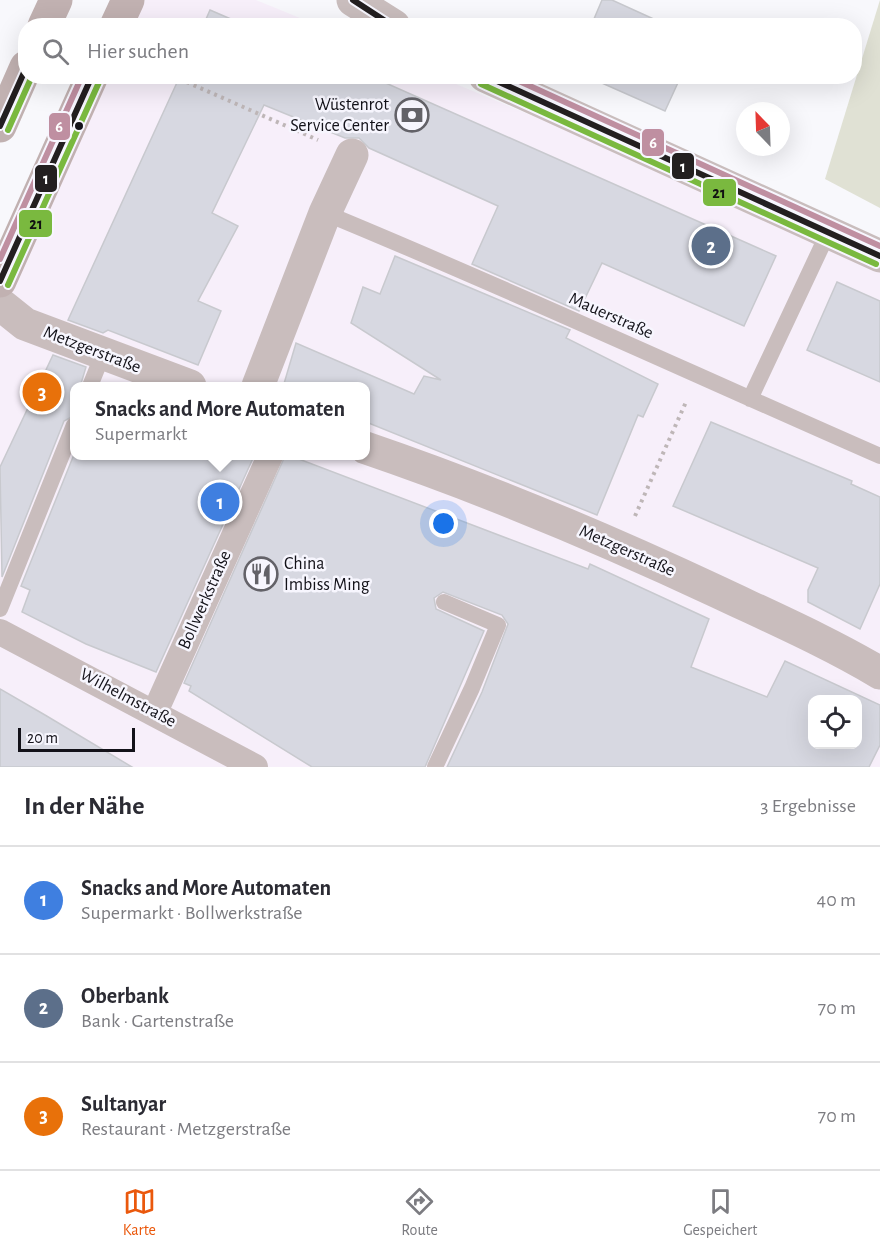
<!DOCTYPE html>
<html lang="de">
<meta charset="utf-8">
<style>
:root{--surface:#fff;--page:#f7f7f7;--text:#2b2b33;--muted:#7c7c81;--line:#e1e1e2;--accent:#ea580c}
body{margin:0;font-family:"Alegreya Sans",sans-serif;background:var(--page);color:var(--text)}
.controls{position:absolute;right:18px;bottom:18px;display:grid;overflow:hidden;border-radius:12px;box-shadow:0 6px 24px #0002}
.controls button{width:54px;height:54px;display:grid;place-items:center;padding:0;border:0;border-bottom:2px solid var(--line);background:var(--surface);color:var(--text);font:30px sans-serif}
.compass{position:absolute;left:736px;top:102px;width:54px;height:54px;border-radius:50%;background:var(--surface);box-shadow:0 6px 24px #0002;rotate:337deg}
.scale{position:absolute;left:18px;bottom:15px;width:117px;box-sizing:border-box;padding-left:6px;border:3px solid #131219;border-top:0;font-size:16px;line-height:21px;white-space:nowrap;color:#131219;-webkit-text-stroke:4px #f7f6fe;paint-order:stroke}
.you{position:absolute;left:444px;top:524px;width:21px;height:21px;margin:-15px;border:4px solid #fff;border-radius:50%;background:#1a73e8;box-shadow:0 0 0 9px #1a73e833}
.badge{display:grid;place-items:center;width:39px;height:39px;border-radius:50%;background:var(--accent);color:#fff;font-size:20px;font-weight:700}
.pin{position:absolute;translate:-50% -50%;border:3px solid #fff;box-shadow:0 2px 6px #0006}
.popup{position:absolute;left:70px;top:382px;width:300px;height:78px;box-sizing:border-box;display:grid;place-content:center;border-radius:12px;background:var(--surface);filter:drop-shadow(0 2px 4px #0005);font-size:20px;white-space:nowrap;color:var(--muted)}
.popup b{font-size:22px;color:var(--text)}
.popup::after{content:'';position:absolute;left:50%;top:100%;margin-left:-12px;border:12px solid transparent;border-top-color:var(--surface)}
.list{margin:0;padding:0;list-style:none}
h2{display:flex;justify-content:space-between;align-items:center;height:78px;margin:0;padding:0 24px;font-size:26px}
h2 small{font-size:20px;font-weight:400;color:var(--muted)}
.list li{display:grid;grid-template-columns:39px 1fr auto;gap:18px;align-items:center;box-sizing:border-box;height:108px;padding:0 24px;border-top:2px solid var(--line)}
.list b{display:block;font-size:22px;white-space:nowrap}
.list p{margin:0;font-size:20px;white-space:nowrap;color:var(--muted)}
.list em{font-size:20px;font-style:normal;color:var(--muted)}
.icon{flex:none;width:33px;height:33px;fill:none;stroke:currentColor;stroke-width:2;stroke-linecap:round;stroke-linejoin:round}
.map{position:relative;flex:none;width:880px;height:767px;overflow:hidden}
.search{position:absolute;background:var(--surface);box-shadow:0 6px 24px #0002;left:18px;right:18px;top:18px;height:66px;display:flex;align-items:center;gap:15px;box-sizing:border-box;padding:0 21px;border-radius:24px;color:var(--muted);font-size:22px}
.sheet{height:402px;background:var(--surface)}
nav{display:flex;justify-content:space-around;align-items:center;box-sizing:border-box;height:84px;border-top:2px solid var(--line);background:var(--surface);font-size:16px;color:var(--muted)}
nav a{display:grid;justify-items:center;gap:3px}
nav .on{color:var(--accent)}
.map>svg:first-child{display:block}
.commercial{fill:#f7effa;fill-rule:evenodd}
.green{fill:#e0e1d4}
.building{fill:#d7d8e1;stroke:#c8c9ce;stroke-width:1.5;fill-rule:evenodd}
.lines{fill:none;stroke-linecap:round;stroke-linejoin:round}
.path{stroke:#beb6b7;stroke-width:4;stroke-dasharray:3 4.5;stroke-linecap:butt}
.service{stroke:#c9bdbd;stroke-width:16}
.pedestrian{stroke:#c9bdbd;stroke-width:26}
.minor{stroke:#c9bdbd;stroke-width:33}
.secondary{stroke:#c1b1b1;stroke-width:33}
.bus-1-casing{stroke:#f7f6fe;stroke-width:10}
.bus-2-casing{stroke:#f7f6fe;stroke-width:10}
.bus-3-casing{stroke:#f7f6fe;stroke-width:10}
.bus-1{stroke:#231f20;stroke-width:6}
.bus-2{stroke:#7ab93f;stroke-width:6}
.bus-3{stroke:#bf8fa1;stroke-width:6}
.bus-dot{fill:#131219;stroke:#f7f6fe;stroke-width:2}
.labels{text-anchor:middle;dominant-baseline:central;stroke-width:5;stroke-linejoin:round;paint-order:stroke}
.poi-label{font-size:18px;fill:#131219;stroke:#f7f6fe;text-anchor:end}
.street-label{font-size:18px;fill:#131219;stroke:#f7f6fe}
.line-badge{stroke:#f7f6fe;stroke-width:2}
.badge-label{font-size:16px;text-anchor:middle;font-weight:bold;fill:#fff}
.pale-badge-label{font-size:16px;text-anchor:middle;font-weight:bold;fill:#111}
</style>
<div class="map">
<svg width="880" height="767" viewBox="0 0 880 767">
<rect width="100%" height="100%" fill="#f8f8fc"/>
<!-- commercial -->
<path class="commercial" d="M145,0h111l61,25 -184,1z
M109,77h330l441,183v507h-880v-454zM74,386h292v70h-292zM812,700h46v44h-46z"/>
<!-- green -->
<path class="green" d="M880,0v208l-55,-29z"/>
<!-- building -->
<path class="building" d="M602,0h10l57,26h-78z
M210,10l37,16h-44z
M180,76h190l406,180 -32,70 -142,-63 -23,48 -107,-47 26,-58 -129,-58 -10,-10h-14l-81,-33 -52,108 26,13 -40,75 23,10 -23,54 -90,-35 -5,3 -35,-13z
M586,76h95l-16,35z
M395,256l175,74 -4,8 92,46 -15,33 -5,-2 -41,100 -231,-93v-35h-83l13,-44 118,51 10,-18 17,4 -90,-57 12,-36 17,7z
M837,282l43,19v81l-73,-32z
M53,355l33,12 -6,20h-5v28l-11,6 -62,156 -2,-110z
M711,422l141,59 -1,3 29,13v87l-20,45 -52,-27v-12l10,-22 -145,-62z
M75,452v4h179l-98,216 -70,-28 -64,-32 8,-22 -9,-4z
M285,456h6l297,113 2,-5 119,55 -18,48 76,30 18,-36 95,44v40l-11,22h-422l35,-75 26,-68 -6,-9 -59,-23 -9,6 2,11 48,22 -59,136h-113l-123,-76 2,-5 -7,-3zM813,699h45v45h-45z
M0,689l45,26 87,52h-132z"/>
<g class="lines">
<!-- path -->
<path class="path" d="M173,76l145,64
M635,516l51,-114"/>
<!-- service -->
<path class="service" d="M325,213c187,77 370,162 555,243
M90,386l13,-32
M750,399l78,-166
M0,609l74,-184
M435,767l37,-79 26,-63 -54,-23"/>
<!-- pedestrian -->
<path class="pedestrian" d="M0,632l255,135
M155,712l115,-256"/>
<!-- minor -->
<path class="minor" d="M353,0l41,26
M485,76l395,180
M0,304l25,20 165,62
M258,386l67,-173 27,-58
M366,448c120,41 237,90 352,144 55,26 110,50 162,81"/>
<!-- secondary -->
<path class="secondary" d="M44,26l12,-26
M116,26l12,-26
M0,126l26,-59
M0,281l92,-205"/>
<!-- bus-1 casing -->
<g class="bus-1-casing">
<path id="bus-1" d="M353,0l40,26
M486,76l394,180
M0,126l26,-58
M0,281l92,-205"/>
</g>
<!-- bus-2 casing -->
<g class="bus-2-casing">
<path id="bus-2" d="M481,84l395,180
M8,130l24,-54
M8,285l92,-205"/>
</g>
<!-- bus-3 casing -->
<g class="bus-3-casing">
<path id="bus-3" d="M508,76l372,170
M0,259l82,-183"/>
</g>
<!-- bus-1 -->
<use href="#bus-1" class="bus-1"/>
<!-- bus-2 -->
<use href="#bus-2" class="bus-2"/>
<!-- bus-3 -->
<use href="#bus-3" class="bus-3"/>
</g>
<!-- icons -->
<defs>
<g id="bank-ring" transform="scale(1.725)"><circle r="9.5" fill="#f7f6fe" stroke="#636268" stroke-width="1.5"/><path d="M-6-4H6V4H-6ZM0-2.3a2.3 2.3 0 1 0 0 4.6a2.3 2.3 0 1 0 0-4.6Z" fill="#636268"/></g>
<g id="restaurant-ring" transform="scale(1.725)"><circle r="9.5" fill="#f7f6fe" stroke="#636268" stroke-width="1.5"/><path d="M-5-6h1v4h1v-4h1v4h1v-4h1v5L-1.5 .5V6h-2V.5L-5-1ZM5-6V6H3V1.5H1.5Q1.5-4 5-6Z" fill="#636268"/></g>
</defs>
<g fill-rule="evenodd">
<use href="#bank-ring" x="412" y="115"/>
<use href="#restaurant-ring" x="261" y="574"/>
</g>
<!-- markers -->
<circle class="bus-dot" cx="79" cy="126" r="5"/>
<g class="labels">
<!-- poi labels -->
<g class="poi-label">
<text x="389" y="105">Wüstenrot<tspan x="389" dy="21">Service Center</tspan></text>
<text x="284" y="564" text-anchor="start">China<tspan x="284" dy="21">Imbiss Ming</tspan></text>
</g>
<!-- street labels -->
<g class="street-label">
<text transform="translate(611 316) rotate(24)">Mauerstraße</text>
<text transform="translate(92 350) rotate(21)">Metzgerstraße</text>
<text transform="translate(627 551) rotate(24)">Metzgerstraße</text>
<text transform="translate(205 600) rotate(-66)">Bollwerkstraße</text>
<text transform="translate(128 698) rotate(28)">Wilhelmstraße</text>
</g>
</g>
<g class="line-badge">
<rect x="48" y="112" width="23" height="29" rx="6" fill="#bf8fa1"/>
<rect x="641" y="128" width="24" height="29" rx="6" fill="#bf8fa1"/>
<rect x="671" y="152" width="24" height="28" rx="6" fill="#231f20"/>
<rect x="34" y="164" width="24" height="29" rx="6" fill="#231f20"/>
<rect x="702" y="178" width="35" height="29" rx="6" fill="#7ab93f"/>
<rect x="18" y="209" width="35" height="29" rx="6" fill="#7ab93f"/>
</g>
<g class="badge-label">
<text x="59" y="132">6</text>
<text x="653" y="148">6</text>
<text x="683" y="172">1</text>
<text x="46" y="184">1</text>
</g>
<g class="pale-badge-label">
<text x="719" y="198">21</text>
<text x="36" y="229">21</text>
</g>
</svg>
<div class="controls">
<button><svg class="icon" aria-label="locate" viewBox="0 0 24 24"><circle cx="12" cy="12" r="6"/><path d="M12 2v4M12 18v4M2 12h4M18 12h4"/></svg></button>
</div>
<svg class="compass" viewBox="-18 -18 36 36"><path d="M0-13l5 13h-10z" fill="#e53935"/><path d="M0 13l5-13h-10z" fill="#7c7c81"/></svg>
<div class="scale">20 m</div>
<div class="you"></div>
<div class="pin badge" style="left:220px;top:502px;background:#3f7fe0">1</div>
<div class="popup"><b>Snacks and More Automaten</b>Supermarkt</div>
<div class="pin badge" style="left:711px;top:246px;background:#5c6f8a">2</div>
<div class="pin badge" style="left:42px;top:392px;background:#e8710a">3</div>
<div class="search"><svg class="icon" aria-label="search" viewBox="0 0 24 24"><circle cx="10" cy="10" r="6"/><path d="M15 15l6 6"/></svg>Hier suchen</div>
</div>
<section class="sheet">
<h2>In der Nähe<small>3 Ergebnisse</small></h2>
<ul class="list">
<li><span class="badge" style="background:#3f7fe0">1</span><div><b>Snacks and More Automaten</b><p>Supermarkt · Bollwerkstraße</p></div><em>40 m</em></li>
<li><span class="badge" style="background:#5c6f8a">2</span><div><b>Oberbank</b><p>Bank · Gartenstraße</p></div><em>70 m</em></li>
<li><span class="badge" style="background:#e8710a">3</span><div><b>Sultanyar</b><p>Restaurant · Metzgerstraße</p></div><em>70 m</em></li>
</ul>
</section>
<nav>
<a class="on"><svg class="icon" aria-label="map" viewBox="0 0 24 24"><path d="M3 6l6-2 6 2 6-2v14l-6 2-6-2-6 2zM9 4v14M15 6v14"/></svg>Karte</a>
<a><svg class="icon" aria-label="directions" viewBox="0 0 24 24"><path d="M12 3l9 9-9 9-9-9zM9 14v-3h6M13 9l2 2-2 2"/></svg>Route</a>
<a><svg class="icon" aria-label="saved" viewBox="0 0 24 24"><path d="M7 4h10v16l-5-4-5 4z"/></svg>Gespeichert</a>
</nav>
